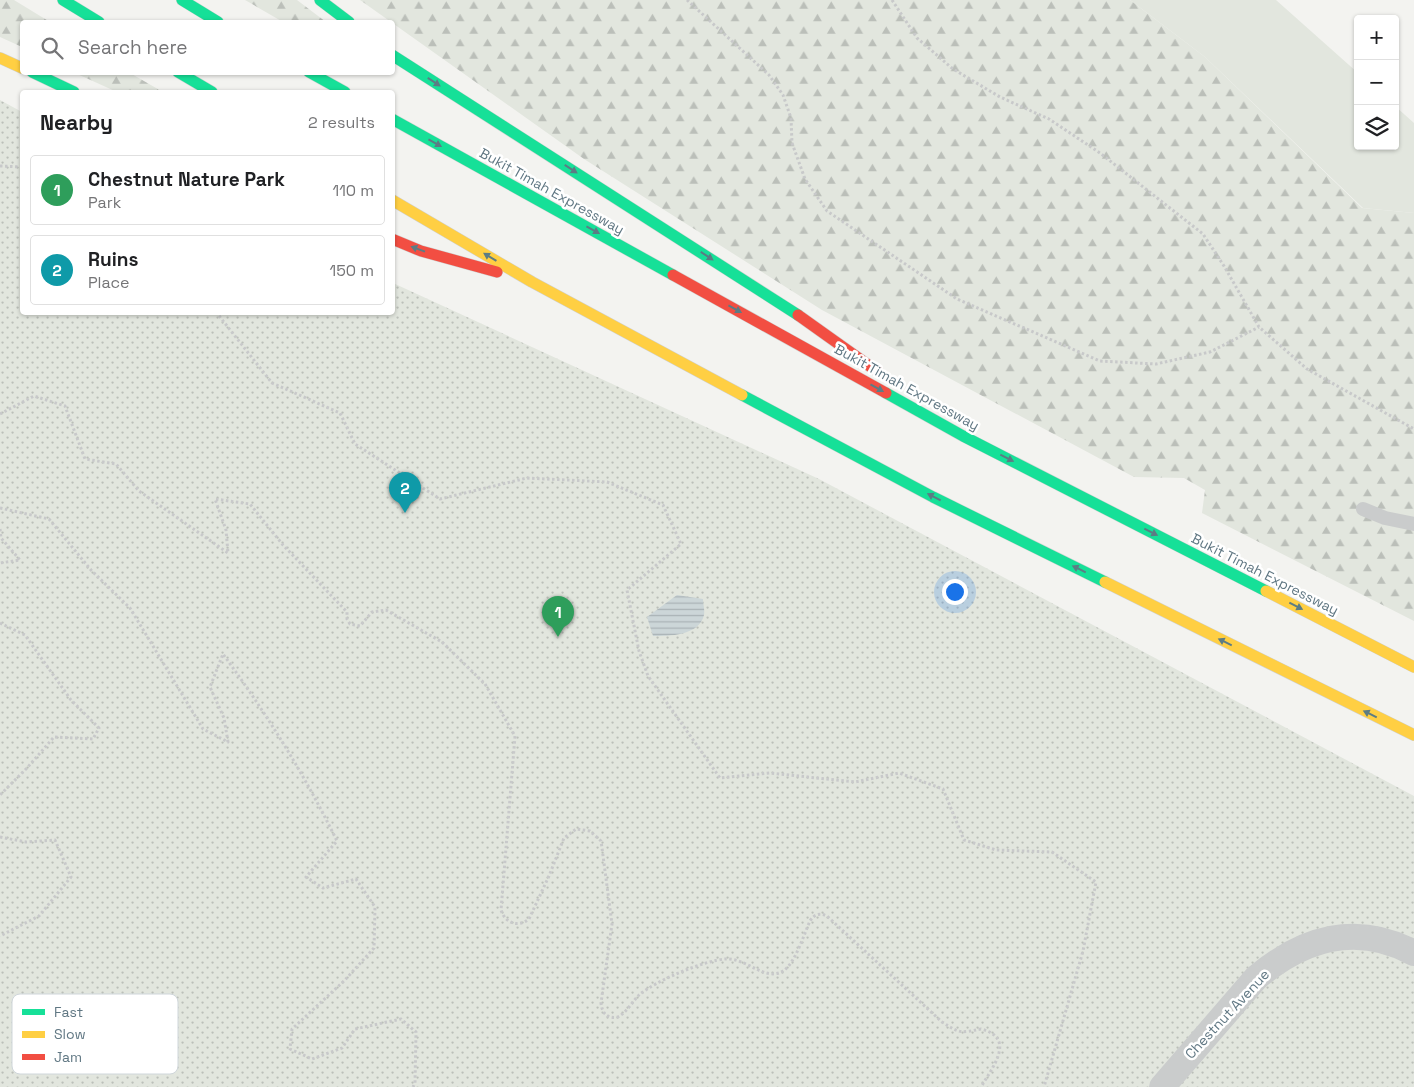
<!DOCTYPE html>
<meta charset="utf-8">
<style>
:root{--surface:#fff;--page:#f2f2f2;--text:#202124;--muted:#757577;--line:#e0e0e0;--accent:#b45309}
body{margin:0;font-family:"Space Grotesk",sans-serif;background:var(--page);color:var(--text)}
.controls{position:absolute;right:15px;top:15px;display:grid;overflow:hidden;border-radius:5px;box-shadow:0 1px 4px #0004}
.controls button{width:45px;height:45px;display:grid;place-items:center;padding:0;border:0;border-bottom:1px solid var(--line);background:var(--surface);color:var(--text);font:25px sans-serif}
.you{position:absolute;left:954px;top:591px;width:18px;height:18px;margin:-12px;border:4px solid #fff;border-radius:50%;background:#1a73e8;box-shadow:0 0 0 8px #1a73e833}
.badge{display:grid;place-items:center;width:32px;height:32px;border-radius:50%;background:var(--accent);color:#fff;font-size:16px;font-weight:700}
.pin{position:absolute;translate:-50% -41px;filter:drop-shadow(0 1px 2px #0008)}
.pin::after{content:'';position:absolute;top:26px;width:18px;height:15px;background:inherit;clip-path:polygon(0 0,100% 0,50% 100%)}
.list{margin:0;padding:0;list-style:none}
h2{display:flex;justify-content:space-between;align-items:center;height:65px;margin:0;padding:0 20px;font-size:21px}
h2 small{font-size:16px;font-weight:400;color:var(--muted)}
.list li{display:grid;grid-template-columns:32px 1fr auto;gap:15px;align-items:center;box-sizing:border-box;height:70px;margin:0 10px 10px;padding:0 10px;border:1px solid var(--line);border-radius:5px}
.list b{display:block;font-size:19px;white-space:nowrap}
.list p{margin:0;font-size:16px;white-space:nowrap;color:var(--muted)}
.list em{font-size:16px;font-style:normal;color:var(--muted)}
.icon{flex:none;width:28px;height:28px;fill:none;stroke:currentColor;stroke-width:2;stroke-linecap:round;stroke-linejoin:round}
.map{position:relative;flex:none;width:1414px;height:1087px;overflow:hidden}
.search{position:absolute;background:var(--surface);box-shadow:0 1px 4px #0004;left:20px;top:20px;width:375px;height:55px;display:flex;align-items:center;gap:12px;box-sizing:border-box;padding:0 18px;border-radius:5px;color:var(--muted);font-size:19px}
.panel{position:absolute;background:var(--surface);box-shadow:0 1px 4px #0004;left:20px;top:90px;width:375px;height:225px;border-radius:5px}
.map>svg:first-child{display:block}
.grass{fill:#e2e6de}
.forest{fill:url(#forest-firs)}
.park{fill:url(#park-dots)}
.water{fill:url(#water-rules)}
.lines{fill:none;stroke-linecap:round;stroke-linejoin:round}
.fast-casing{stroke:#d0d1d0;stroke-width:12}
.slow-casing{stroke:#d0d1d0;stroke-width:12}
.jam-casing{stroke:#d0d1d0;stroke-width:12}
.path{stroke:#c8c9ca;stroke-width:3;stroke-dasharray:2.5 2.5;stroke-linecap:butt}
.lane{stroke:#cacccc;stroke-width:14}
.street{stroke:#cacccc;stroke-width:26}
.fast{stroke:#16e098;stroke-width:11}
.slow{stroke:#ffcf43;stroke-width:11}
.jam{stroke:#f24e42;stroke-width:11}
.oneway{fill:#5c7c84}
.labels{text-anchor:middle;dominant-baseline:central;stroke-width:5;stroke-linejoin:round;paint-order:stroke}
.street-label{font-size:14px;fill:#607783;stroke:#fff}
.key{fill:#fff;stroke:#cfd6da;stroke-width:1}
.key-label{font-size:14px;fill:#607783}
</style>
<div class="map">
<svg width="1414" height="1087" viewBox="0 0 1414 1087">
<defs>
<pattern id="forest-firs" width="22" height="20" patternUnits="userSpaceOnUse" patternTransform="scale(1.25)"><rect width="22" height="20" fill="#e2e6de"/><path d="M5 1l3.5 6h-7zM16 11l3.5 6h-7z" fill="#bbbfb9"/></pattern>
<pattern id="park-dots" width="8" height="8" patternUnits="userSpaceOnUse" patternTransform="scale(1.25)"><rect width="8" height="8" fill="#e2e6de"/><path d="M2 2h.1M6 6h.1" fill="none" stroke="#bbbfb9" stroke-width="1.8" stroke-linecap="round"/></pattern>
<pattern id="water-rules" width="6" height="5" patternUnits="userSpaceOnUse" patternTransform="scale(1.25)"><rect width="6" height="5" fill="#ccd6d8"/><path d="M0 2.5h6" fill="none" stroke="#a9b2b5"/></pattern>
</defs>
<rect width="100%" height="100%" fill="#f3f3f0"/>
<!-- grass -->
<path class="grass" d="M1130,0h146l82,73v73h37v-40l19,17v90l-51,-5 -158,-151z"/>
<!-- forest -->
<path class="forest" d="M0,0h14l36,22h-28v25l-22,-10z
M245,0h52l29,22h-43z
M360,0h770l75,57 157,151 52,5v408l-212,-108 3,-23 -21,-12 -50,-1 -312,-167 -238,-151z
M75,73h55l33,19h-46z"/>
<!-- park -->
<path class="park" d="M0,100l22,12v200h370l1,-29 426,196 595,317v291h-1414z"/>
<!-- water -->
<path class="water" d="M677,595l26,4c0,5 2,11 1,16 -5,21 -35,21 -51,21l-6,-19z"/>
<g class="lines">
<!-- fast casing -->
<g class="fast-casing">
<path id="fast" d="M63,0l36,22
M182,0l36,22
M320,0l29,22
M392,55l406,260
M32,72l42,20
M178,72l34,20
M309,72l36,20
M392,119l281,156
M886,393l77,43 303,155
M742,395l191,102 172,85"/>
</g>
<!-- slow casing -->
<g class="slow-casing">
<path id="slow" d="M0,58l22,10
M392,200l140,82 210,113
M1105,582l309,153
M1266,591l148,76"/>
</g>
<!-- jam casing -->
<g class="jam-casing">
<path id="jam" d="M392,239l29,12 76,21
M673,275l213,118
M798,315l80,57"/>
</g>
<!-- path -->
<path class="path" d="M687,0l82,75 14,20 8,23 1,25 13,36 22,32 130,88 143,62 56,3 54,-12 49,-25
M892,0l25,38 36,31 47,28 49,22 51,34 103,81 21,32 35,61 48,42 107,60
M0,166l22,1
M216,312l56,71 68,30 15,31 85,55 87,-21 80,4 56,23 18,39 -54,46 12,61 9,25 72,102 50,-5 85,9 44,-9 44,16 21,51 32,10 56,2 44,30 -13,69 -39,136
M0,414l34,-18 31,10 20,53 31,5 23,27 89,62 -2,-23 -11,-31 35,5 33,41 64,67v7l3,5 10,2 12,-14 14,-2 56,32 43,42 30,52 -14,174c4,13 17,18 28,9l20,-43 15,-38 12,-9 14,2 11,10 1,7 10,76 -11,79c1,10 6,16 17,14 9,-5 14,-15 21,-22 16,-14 66,-35 87,-36 21,-1 39,23 57,12 12,-7 21,-37 27,-50 4,-7 11,-9 18,-4l114,105c19,12 18,11 39,7 36,9 11,39 0,58
M0,508l49,11 42,51 39,38 73,121 25,13 -4,-24 -14,-31 13,-33c45,62 80,118 114,187l-31,36 17,11 33,-9 19,28 -1,41 -30,33 -52,48 -2,20 22,10 30,-11 13,-19 46,-10 15,13 -1,51 -2,4
M0,529l1,9 19,22 -20,3
M0,623l25,12 46,65 28,28 -6,11 -39,-2 -27,31 -27,27
M0,837l26,5 29,-2 16,37 -32,39 -39,20"/>
<!-- lane -->
<path class="lane" d="M1363,509l22,9 29,6"/>
<!-- street -->
<path class="street" d="M1162,1087l94,-109c47,-40 101,-56 158,-25"/>
<!-- fast -->
<use href="#fast" class="fast"/>
<!-- slow -->
<use href="#slow" class="slow"/>
<!-- jam -->
<use href="#jam" class="jam"/>
</g>
<!-- one-way arrows -->
<defs><path id="oneway-solid" d="M-6-.8H1V-3.2L6.5 0L1 3.2V.8H-6Z" transform="scale(1.25)"/></defs>
<g class="oneway">
<use href="#oneway-solid" transform="translate(434 82) rotate(33)"/>
<use href="#oneway-solid" transform="translate(435 143) rotate(29)"/>
<use href="#oneway-solid" transform="translate(571 169) rotate(33)"/>
<use href="#oneway-solid" transform="translate(593 230) rotate(29)"/>
<use href="#oneway-solid" transform="translate(418 249) rotate(-160)"/>
<use href="#oneway-solid" transform="translate(707 256) rotate(33)"/>
<use href="#oneway-solid" transform="translate(490 257) rotate(-149)"/>
<use href="#oneway-solid" transform="translate(735 309) rotate(29)"/>
<use href="#oneway-solid" transform="translate(877 388) rotate(29)"/>
<use href="#oneway-solid" transform="translate(1007 458) rotate(27)"/>
<use href="#oneway-solid" transform="translate(934 497) rotate(-153)"/>
<use href="#oneway-solid" transform="translate(1151 532) rotate(27)"/>
<use href="#oneway-solid" transform="translate(1079 569) rotate(-154)"/>
<use href="#oneway-solid" transform="translate(1296 606) rotate(27)"/>
<use href="#oneway-solid" transform="translate(1225 642) rotate(-154)"/>
<use href="#oneway-solid" transform="translate(1370 714) rotate(-154)"/>
</g>
<g class="labels">
<!-- street labels -->
<g class="street-label">
<text transform="translate(552 191) rotate(29)">Bukit Timah Expressway</text>
<text transform="translate(907 387) rotate(29)">Bukit Timah Expressway</text>
<text transform="translate(1265 574) rotate(27)">Bukit Timah Expressway</text>
<text transform="translate(1227 1014) rotate(-47)">Chestnut Avenue</text>
</g>
</g>
<!-- legend -->
<rect x="12" y="994" width="166" height="80" rx="8" class="key"/>
<rect x="22" y="1009" width="23" height="6" fill="#16e098"/>
<rect x="22" y="1031" width="23" height="7" fill="#ffcf43"/>
<rect x="22" y="1054" width="23" height="6" fill="#f24e42"/>
<g class="key-label">
<text x="54" y="1017">Fast</text>
<text x="54" y="1039">Slow</text>
<text x="54" y="1062">Jam</text>
</g>
</svg>
<div class="controls">
<button>+</button>
<button>−</button>
<button><svg class="icon" aria-label="layers" viewBox="0 0 24 24"><path d="M12 4l9 5-9 5-9-5zM3 14l9 5 9-5"/></svg></button>
</div>
<div class="you"></div>
<div class="pin badge" style="left:558px;top:637px;background:#2e9e5b">1</div>
<div class="pin badge" style="left:405px;top:513px;background:#0f9aa8">2</div>
<div class="search"><svg class="icon" aria-label="search" viewBox="0 0 24 24"><circle cx="10" cy="10" r="6"/><path d="M15 15l6 6"/></svg>Search here</div>
<section class="panel">
<h2>Nearby<small>2 results</small></h2>
<ul class="list">
<li><span class="badge" style="background:#2e9e5b">1</span><div><b>Chestnut Nature Park</b><p>Park</p></div><em>110 m</em></li>
<li><span class="badge" style="background:#0f9aa8">2</span><div><b>Ruins</b><p>Place</p></div><em>150 m</em></li>
</ul>
</section>
</div>
